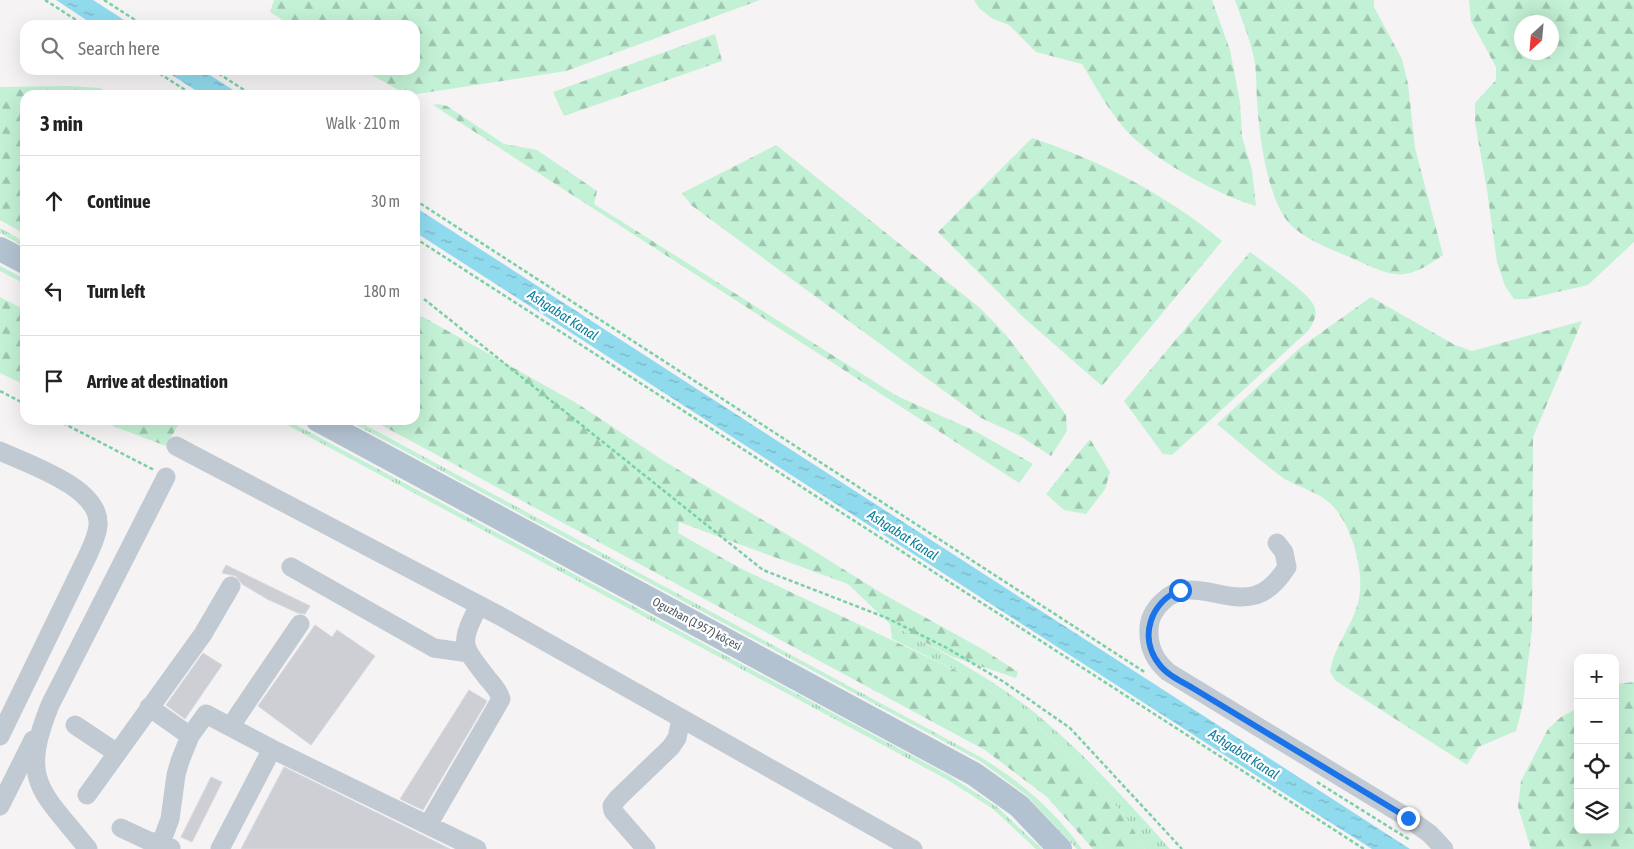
<!DOCTYPE html>
<meta charset="utf-8">
<style>
:root{--surface:#fff;--page:#f6f6f6;--text:#222;--muted:#767676;--line:#e0e0e0}
body{margin:0;font-family:"Asap Condensed",sans-serif;background:var(--page);color:var(--text)}
.controls{position:absolute;right:15px;bottom:15px;display:grid;overflow:hidden;border-radius:10px;box-shadow:0 5px 20px #0002}
.controls button{width:45px;height:45px;display:grid;place-items:center;padding:0;border:0;border-bottom:1px solid var(--line);background:var(--surface);color:var(--text);font:25px sans-serif}
.compass{position:absolute;left:1514px;top:15px;width:45px;height:45px;border-radius:50%;background:var(--surface);box-shadow:0 5px 20px #0002;rotate:206deg}
.stop{position:absolute;width:15px;height:15px;margin:-11px;border:4px solid #1a73e8;border-radius:50%;background:#fff}
.stop.end{background:#1a73e8;border-color:#fff;box-shadow:0 1px 5px #0008}
.list{margin:0;padding:0;list-style:none}
h2{display:flex;justify-content:space-between;align-items:center;height:65px;margin:0;padding:0 20px;font-size:21px}
h2 small{font-size:16px;font-weight:400;color:var(--muted)}
.list li{display:grid;grid-template-columns:32px 1fr auto;gap:15px;align-items:center;box-sizing:border-box;height:90px;padding:0 20px;border-top:1px solid var(--line)}
.list b{display:block;font-size:19px;white-space:nowrap}
.list em{font-size:16px;font-style:normal;color:var(--muted)}
.icon{flex:none;width:28px;height:28px;fill:none;stroke:currentColor;stroke-width:2;stroke-linecap:round;stroke-linejoin:round}
.map{position:relative;flex:none;width:1634px;height:849px;overflow:hidden}
.search{position:absolute;background:var(--surface);box-shadow:0 5px 20px #0002;left:20px;top:20px;width:400px;height:55px;display:flex;align-items:center;gap:12px;box-sizing:border-box;padding:0 18px;border-radius:15px;color:var(--muted);font-size:19px}
.panel{position:absolute;background:var(--surface);box-shadow:0 5px 20px #0002;left:20px;top:90px;width:400px;height:335px;border-radius:15px}
.map>svg:first-child{display:block}
.grass{fill:url(#grass-tufts)}
.forest{fill:url(#forest-firs);fill-rule:evenodd}
.water{fill:url(#water-ripples)}
.building{fill:#cdcfd5;stroke:#d7d9de}
.lines{fill:none;stroke-linecap:round;stroke-linejoin:round}
.path{stroke:#7ad0a6;stroke-width:2.5;stroke-dasharray:4 2.5;stroke-linecap:butt}
.minor{stroke:#c1cad2;stroke-width:19}
.major{stroke:#b3c2d1;stroke-width:24}
.route{stroke:#1a73e8;stroke-width:6}
.labels{text-anchor:middle;dominant-baseline:central;stroke-width:4.5;stroke-linejoin:round;paint-order:stroke}
.street-label{font-size:12px;fill:#4a5661;stroke:#fff}
.water-label{font-size:14px;font-style:italic;fill:#0c7c9b;stroke:#fff}
</style>
<div class="map">
<svg width="1634" height="849" viewBox="0 0 1634 849">
<defs>
<pattern id="grass-tufts" width="24" height="20" patternUnits="userSpaceOnUse" patternTransform="scale(1.25)"><rect width="24" height="20" fill="#c3f1d5"/><path d="M3 7l-1-3M5 7V3M7 7l1-3M15 17l-1-3M17 17v-4M19 17l1-3" fill="none" stroke="#a0c6b0"/></pattern>
<pattern id="forest-firs" width="22" height="20" patternUnits="userSpaceOnUse" patternTransform="scale(1.25)"><rect width="22" height="20" fill="#c3f1d5"/><path d="M5 1l3.5 6h-7zM16 11l3.5 6h-7z" fill="#a0c6b0"/></pattern>
<pattern id="water-ripples" width="26" height="14" patternUnits="userSpaceOnUse" patternTransform="scale(1.25)"><rect width="26" height="14" fill="#90daee"/><path d="M2 4q2-2 4 0t4 0M15 11q2-2 4 0t4 0" fill="none" stroke="#78b4c4"/></pattern>
</defs>
<rect width="100%" height="100%" fill="#f5f3f3"/>
<!-- grass -->
<path class="grass" d="M0,228l25,14v5l-25,-14z
M0,266l25,13v5l-25,-13z
M278,420h9l663,356 46,30 46,43h-6l-43,-40 -45,-29z
M347,420h9l626,338c38,23 74,54 100,91h-5l-51,-54 -46,-34z
M890,624c58,31 117,62 166,107 41,36 77,77 114,118h-25l-18,-30 -29,-35 -54,-52 -70,-53 -82,-40z"/>
<!-- forest -->
<path class="forest" d="M274,0h486l-194,71 -149,23 -15,-2 -39,-22h52v-45h-124l-21,-13z
M974,0h238l18,50 10,52 2,35 10,33 4,36c-36,-10 -108,-49 -132,-78 -16,-19 -29,-42 -42,-64l-46,-12 -27,-27 -16,-6 -14,-11z
M1235,0h139v7l28,52 6,25 7,64 28,107c-38,27 -47,23 -87,5 -21,-10 -51,-19 -67,-37 -22,-25 -30,-89 -32,-123 -1,-15 0,-31 -4,-46 -4,-18 -12,-36 -18,-54z
M1469,0h165v242l-46,43 -61,14h-13l-9,-13 -8,-24 -10,-72 -12,-68v-19l21,-23v-13l-25,-46zM1522,22h30v30h-30z
M715,34l7,27 -158,55 -11,-24z
M69,86l30,2 16,7h-90v139l-25,-14v-133z
M438,104l9,2 57,38 33,6 60,41 -3,13 303,192 78,35 58,33 -14,19 -586,-378z
M1032,138c67,22 135,57 190,103l-120,145 -79,-69 -85,-85z
M776,145l204,163 27,28 59,79 1,16 -16,25 -31,-20 -39,-18 -290,-213 -9,-12z
M1250,252c13,10 60,41 64,54 4,9 -1,18 -6,25l-136,124 -9,-1 -39,-53z
M0,297l25,13v75l-25,-12z
M1371,297l84,48 17,6 110,-30 -49,116 -1,192 -9,75 -7,27 -38,16 -11,18 -131,-84 -6,-9c4,-27 24,-47 29,-74 6,-28 -9,-81 -33,-98 -14,-11 -33,-14 -47,-25 -21,-16 -41,-34 -62,-51l84,-77z
M415,315l8,2 155,87 86,57 139,83 80,50 101,56 34,22 -2,6 -63,-21 -63,-33 -42,-40 -169,-62 -1,11 62,35 234,111 70,53 54,52 29,35 18,30h-52l-46,-52 -62,-47 -613,-330h43z
M97,420h84l-15,26z
M1090,439l20,33 -5,17 -19,25 -22,-4 -18,-16z
M1634,682v167h-103l-13,-42 3,-26 27,-52 13,-12 17,-9v122h37v-146z"/>
<!-- water -->
<path class="water" d="M56,0h37l39,25h-38z
M164,70h38l39,25h-38z
M415,207l995,642h-38l-104,-66 -853,-551z"/>
<!-- building -->
<path class="building" d="M226,565l84,41 -5,8 -7,-1 -31,-14 -25,-15 -6,-8 -14,-3z
M315,625l17,12 5,-7 38,26 -64,89 -53,-39z
M203,653l19,12 -37,54 -19,-14z
M469,690l18,11 -64,109 -23,-11z
M284,767l140,69 26,13h-209z
M211,777l11,5 -30,60 -11,-5z"/>
<g class="lines">
<!-- path -->
<path class="path" d="M45,0l39,25
M104,0l39,25
M154,70l39,25
M213,70l39,25
M415,200l731,473
M415,238l949,611
M424,299l339,271 124,48 60,30 57,34 66,46 112,121
M0,391l25,13
M57,420l97,50
M1317,782l93,58"/>
<!-- minor -->
<path class="minor" d="M176,446l324,170 413,233
M0,451c28,13 102,37 98,75 -1,10 -6,20 -10,29l-88,181
M1277,543l7,9 3,15c-7,11 -18,24 -31,28 -32,10 -66,-21 -94,7 -7,7 -13,17 -13,27 -1,17 6,32 19,43l240,146 22,16 14,15
M291,567l143,81 35,5
M149,707l41,29
M75,725l42,28
M230,727l70,-103
M87,795l116,-161 28,-48
M0,806l33,-66
M428,825l73,-126c-2,-8 -8,-14 -13,-20 -27,-35 -29,-34 -9,-74
M121,828l28,13 12,2 10,5
M161,843l9,-24 6,-44 4,-14 10,-25 16,-22 66,35 205,100
M88,849c-47,-59 -69,-67 -38,-144l116,-228
M220,849l52,-100
M646,849l-33,-38 -1,-5 6,-8 53,-51 6,-9 4,-19"/>
<!-- major -->
<path class="major" d="M0,249l25,13
M318,420l656,354 45,32 41,43"/>
</g>
<g class="lines">
<!-- route -->
<path class="route" d="M1180,590c-29,12 -42,47 -21,74 7,10 21,17 32,23l217,131"/>
</g>
<g class="labels">
<!-- street labels -->
<g class="street-label">
<text transform="translate(697 624) rotate(28)">Oguzhan (1957) köçesi</text>
</g>
<!-- water labels -->
<g class="water-label">
<text transform="translate(563 315) rotate(33)">Ashgabat Kanal</text>
<text transform="translate(903 535) rotate(33)">Ashgabat Kanal</text>
<text transform="translate(1244 754) rotate(33)">Ashgabat Kanal</text>
</g>
</g>
</svg>
<div class="controls">
<button>+</button>
<button>−</button>
<button><svg class="icon" aria-label="locate" viewBox="0 0 24 24"><circle cx="12" cy="12" r="6"/><path d="M12 2v4M12 18v4M2 12h4M18 12h4"/></svg></button>
<button><svg class="icon" aria-label="layers" viewBox="0 0 24 24"><path d="M12 4l9 5-9 5-9-5zM3 14l9 5 9-5"/></svg></button>
</div>
<svg class="compass" viewBox="-18 -18 36 36"><path d="M0-13l5 13h-10z" fill="#e53935"/><path d="M0 13l5-13h-10z" fill="#767676"/></svg>
<div class="stop" style="left:1180px;top:590px"></div>
<div class="stop end" style="left:1408px;top:818px"></div>
<div class="search"><svg class="icon" aria-label="search" viewBox="0 0 24 24"><circle cx="10" cy="10" r="6"/><path d="M15 15l6 6"/></svg>Search here</div>
<section class="panel">
<h2>3 min<small>Walk · 210 m</small></h2>
<ul class="list">
<li><svg class="icon" aria-label="ahead" viewBox="0 0 24 24"><path d="M12 20V5M6 11l6-6 6 6"/></svg><div><b>Continue</b></div><em>30 m</em></li>
<li><svg class="icon" aria-label="left" viewBox="0 0 24 24"><path d="M17 20v-9H6M10 6l-5 5 5 5"/></svg><div><b>Turn left</b></div><em>180 m</em></li>
<li><svg class="icon" aria-label="arrive" viewBox="0 0 24 24"><path d="M6 21V4h12l-3 4 3 4H6"/></svg><div><b>Arrive at destination</b></div></li>
</ul>
</section>
</div>
